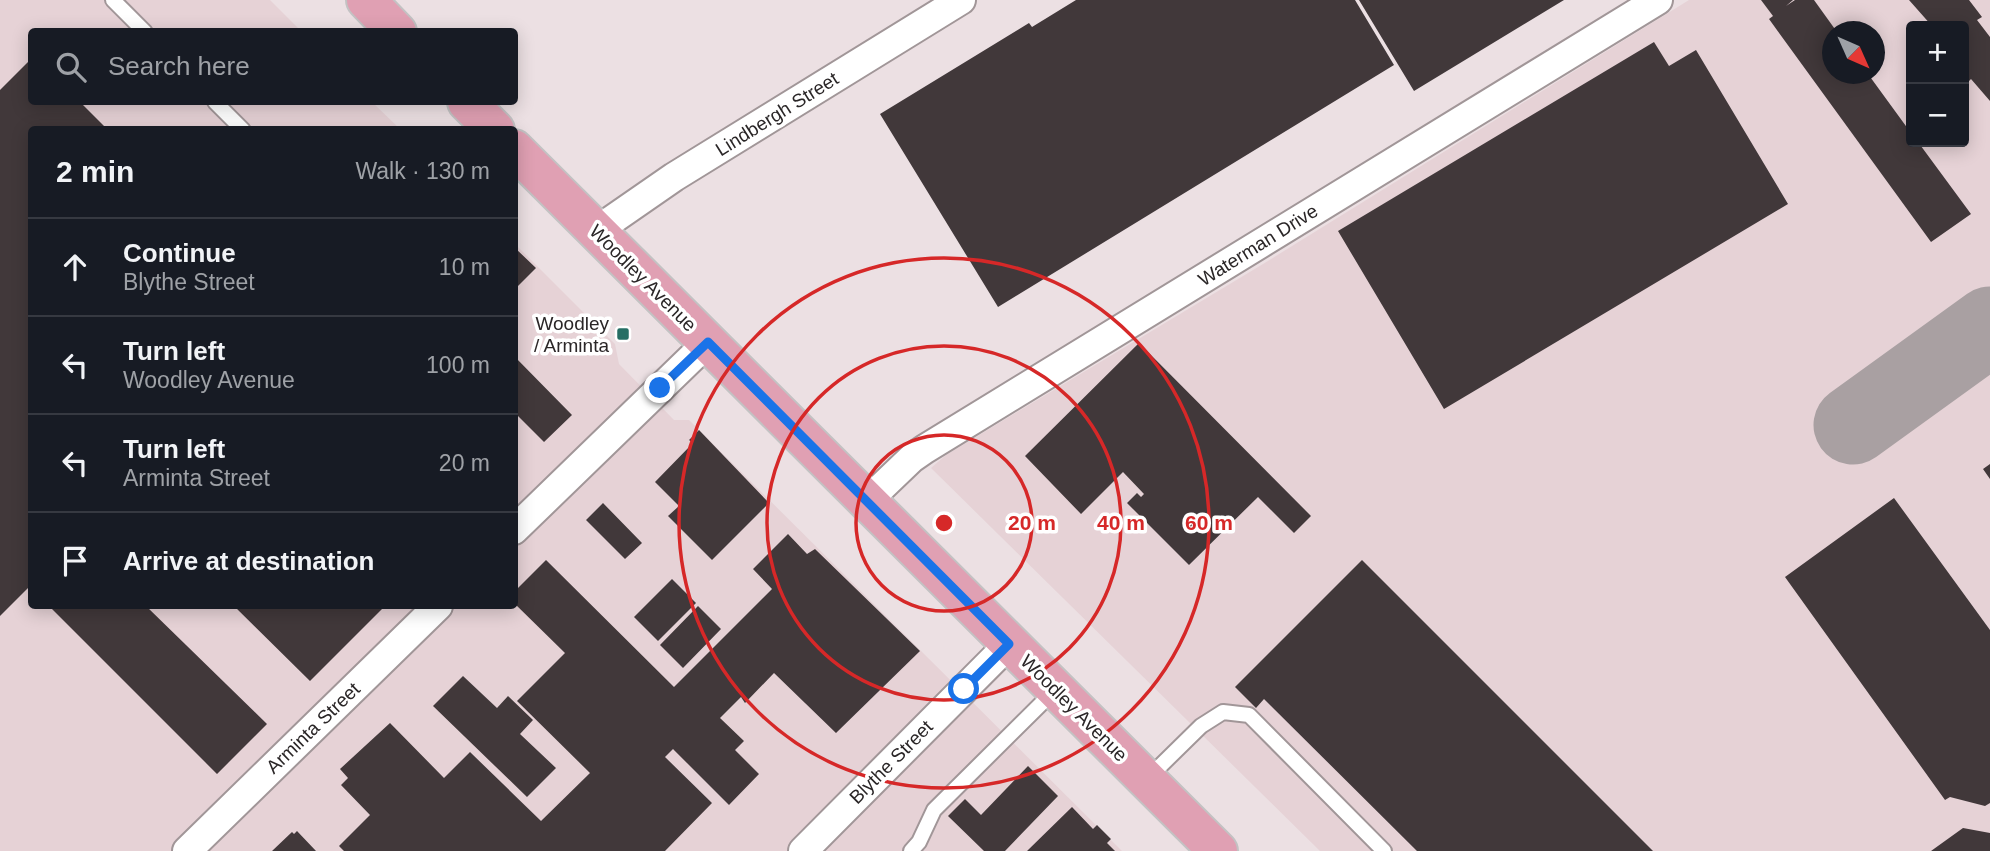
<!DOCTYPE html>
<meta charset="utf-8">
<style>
:root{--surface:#171b24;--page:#20242c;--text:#f1f3f6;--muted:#9ea1a6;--line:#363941}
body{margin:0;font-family:Helvetica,sans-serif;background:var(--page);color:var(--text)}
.controls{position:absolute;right:21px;top:21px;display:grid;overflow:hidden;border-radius:7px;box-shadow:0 4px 18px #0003}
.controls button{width:63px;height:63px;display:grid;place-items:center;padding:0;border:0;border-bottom:2px solid var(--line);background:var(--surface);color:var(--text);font:35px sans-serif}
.compass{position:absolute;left:1822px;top:21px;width:63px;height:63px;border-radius:50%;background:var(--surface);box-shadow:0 4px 18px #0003;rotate:135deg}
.stop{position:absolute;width:21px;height:21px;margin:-16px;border:5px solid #1a73e8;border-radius:50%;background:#fff}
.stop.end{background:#1a73e8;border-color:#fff;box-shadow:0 2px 7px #0008}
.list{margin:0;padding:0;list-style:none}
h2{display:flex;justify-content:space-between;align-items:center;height:91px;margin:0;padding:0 28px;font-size:30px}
h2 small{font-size:23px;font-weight:400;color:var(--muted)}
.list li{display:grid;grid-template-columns:46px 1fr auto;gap:21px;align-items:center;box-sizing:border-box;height:98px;padding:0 28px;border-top:2px solid var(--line)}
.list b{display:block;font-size:26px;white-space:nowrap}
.list p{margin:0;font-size:23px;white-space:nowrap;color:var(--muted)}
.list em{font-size:23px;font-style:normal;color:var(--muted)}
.icon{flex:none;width:38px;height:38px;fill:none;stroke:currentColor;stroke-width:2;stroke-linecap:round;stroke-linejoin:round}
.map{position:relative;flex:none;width:1990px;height:851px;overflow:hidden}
.search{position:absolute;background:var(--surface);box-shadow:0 4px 18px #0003;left:28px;top:28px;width:490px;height:77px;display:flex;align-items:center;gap:18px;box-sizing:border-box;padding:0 24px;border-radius:7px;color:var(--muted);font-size:26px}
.panel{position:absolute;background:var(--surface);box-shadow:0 4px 18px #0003;left:28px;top:126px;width:490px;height:483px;border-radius:7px}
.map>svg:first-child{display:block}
.built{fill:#e6d2d6;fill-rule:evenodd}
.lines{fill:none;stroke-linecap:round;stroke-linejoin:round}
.taxiway{stroke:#a9a0a2;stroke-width:79}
.building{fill:#41383a}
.service-casing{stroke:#a19698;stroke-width:18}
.minor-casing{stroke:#a19698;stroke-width:32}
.primary-casing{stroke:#c3c2c3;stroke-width:42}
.service{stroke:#fff;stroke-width:14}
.minor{stroke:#fff;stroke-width:28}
.primary{stroke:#e0a0b3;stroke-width:38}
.route{stroke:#1a73e8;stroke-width:9}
.ring{fill:none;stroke:#d62828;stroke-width:3.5}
.poi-dot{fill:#266e64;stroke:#fff;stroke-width:2.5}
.labels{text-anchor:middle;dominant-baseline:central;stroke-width:7;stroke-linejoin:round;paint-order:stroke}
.street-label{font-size:19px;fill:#2a2627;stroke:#fff}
.poi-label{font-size:19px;fill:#2a2627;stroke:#fff;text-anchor:end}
.centre{fill:#d62828;stroke:#fff;stroke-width:3.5}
.ring-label{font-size:21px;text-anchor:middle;font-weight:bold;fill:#d62828;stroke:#fff;stroke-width:7;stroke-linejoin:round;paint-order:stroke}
</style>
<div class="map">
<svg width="1990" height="851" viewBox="0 0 1990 851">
<rect width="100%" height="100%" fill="#ece0e3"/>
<!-- built -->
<path class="built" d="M0,0h270l31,31 -269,1v70h340l28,27 -368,1v476h482l1,-362 100,100 4,20 55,56h15l433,431h-1122z
M1689,0h301v851h-670l-389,-383 15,-13 317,-191zM1911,26h53v116h-53zM1832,32h42v42h-42z"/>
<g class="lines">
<!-- taxiway -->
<path class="taxiway" d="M1853,425l137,-99"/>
</g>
<!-- building -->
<path class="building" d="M1076,0h279l39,65 -396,242 -118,-193 149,-91 3,4z
M1359,0h205l-150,91z
M1761,0h32l-7,6 9,-6h19l23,32h-5v42h36l43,59v9h7l53,72 -40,28 -162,-223 4,-3z
M1909,0h60l13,17 -5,3 13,17v64l-19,-22 -3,3 -4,-5v-51h-32z
M1654,42l15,24 27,-16 92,154 -344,205 -106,-178z
M32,58v44h48l28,28h-76v454l-32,32v-526z
M514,247l22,21 -22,22z
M1139,343l172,173 -17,17 -36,-36 -69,68 -62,-62 10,-10 4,4 3,-3 -21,-22 -42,42 -56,-58z
M514,356l58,59 -28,27 -30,-30z
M699,430l70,73 -57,57 -44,-44 11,-10 -24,-24 38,-39 -4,-3z
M1990,464v15l-7,-10z
M1894,498l96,132v173l-5,3 -35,-9 -5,3 -160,-223z
M603,503l39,40 -17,16 -39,-39z
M788,534l19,20 8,-5 105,102 -84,82 -62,-60 -29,30 -4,-6 -21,21 24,23 -9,9 24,24 -30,31 -56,-56 -8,8 47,46 -47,48h-321l-5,-5 31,-31 -29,-30 7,-7 -8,-9 50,-46 54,55 26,-26 71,69 49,-48 -73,-72 48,-48 -51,-50v-11l32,-32 128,127 98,-98 -19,-20z
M1362,560l291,291h-236l-153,-152 -8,9 -21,-21z
M672,579l24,24 -38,38 -24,-24z
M49,606h97l121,118 -50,50z
M234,606h151l-75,75z
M698,606l23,23 -38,39 -23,-23z
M463,676l34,32 11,-12 25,24 -13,14 36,34 -29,29 -94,-91z
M1028,766l30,30 -53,55h-21l-36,-35 17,-17 16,16z
M1072,807l21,22 4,-4 14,14 -4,4 8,8h-88z
M1963,828l27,5v18h-59z
M297,831l19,20h-44l20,-19 2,2z"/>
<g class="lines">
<!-- service casing -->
<g class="service-casing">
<path id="service" d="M113,0l32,32
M215,102l28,28
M1147,779l54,-53 22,-14 26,3 135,136
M911,851l8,-9 15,-32 120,-119"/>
</g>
<!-- minor casing -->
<g class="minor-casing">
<path id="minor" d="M596,231l78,-54 287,-177
M867,501l45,-43 13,-9 733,-449
M514,530l194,-188
M187,851l251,-245
M803,851l206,-207"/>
</g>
<!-- primary casing -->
<g class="primary-casing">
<path id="primary" d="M366,0l31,32
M467,102l28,28
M514,149l704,702"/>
</g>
<!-- service -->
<use href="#service" class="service"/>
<!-- minor -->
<use href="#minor" class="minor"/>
<!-- primary -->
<use href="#primary" class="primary"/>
</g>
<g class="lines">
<!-- route -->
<path class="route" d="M660,388l48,-46 301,302 -45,45"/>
</g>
<!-- distance rings -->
<g class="ring">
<circle cx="944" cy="523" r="88"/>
<circle cx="944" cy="523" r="177"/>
<circle cx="944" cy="523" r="265"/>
</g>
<!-- markers -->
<rect class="poi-dot" x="616" y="327" width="14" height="14" rx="3.5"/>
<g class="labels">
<!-- street labels -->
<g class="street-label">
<text transform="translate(777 114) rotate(-32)">Lindbergh Street</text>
<text transform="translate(1258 245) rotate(-32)">Waterman Drive</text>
<text transform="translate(643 278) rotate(45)">Woodley Avenue</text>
<text transform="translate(1074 708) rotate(45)">Woodley Avenue</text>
<text transform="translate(313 728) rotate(-44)">Arminta Street</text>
<text transform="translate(891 762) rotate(-45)">Blythe Street</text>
</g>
<!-- poi labels -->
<g class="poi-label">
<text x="609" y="323">Woodley<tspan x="609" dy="22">/ Arminta</tspan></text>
</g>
</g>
<circle cx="944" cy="523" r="10" class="centre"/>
<g class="ring-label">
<text x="1032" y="530">20 m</text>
<text x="1121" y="530">40 m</text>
<text x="1209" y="530">60 m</text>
</g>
</svg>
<div class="controls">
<button>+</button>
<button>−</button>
</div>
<svg class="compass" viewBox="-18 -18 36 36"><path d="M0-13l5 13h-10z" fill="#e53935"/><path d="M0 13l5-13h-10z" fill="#9ea1a6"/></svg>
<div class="stop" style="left:964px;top:689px"></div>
<div class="stop end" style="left:660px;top:388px"></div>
<div class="search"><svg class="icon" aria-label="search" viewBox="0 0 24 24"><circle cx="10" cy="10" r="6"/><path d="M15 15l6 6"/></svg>Search here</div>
<section class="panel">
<h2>2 min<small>Walk · 130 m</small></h2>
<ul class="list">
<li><svg class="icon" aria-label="ahead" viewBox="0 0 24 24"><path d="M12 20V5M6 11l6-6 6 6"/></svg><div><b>Continue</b><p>Blythe Street</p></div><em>10 m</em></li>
<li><svg class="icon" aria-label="left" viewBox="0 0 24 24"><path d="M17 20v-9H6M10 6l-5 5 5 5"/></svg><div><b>Turn left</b><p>Woodley Avenue</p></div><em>100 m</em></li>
<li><svg class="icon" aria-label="left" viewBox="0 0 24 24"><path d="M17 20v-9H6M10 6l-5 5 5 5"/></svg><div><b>Turn left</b><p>Arminta Street</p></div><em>20 m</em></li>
<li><svg class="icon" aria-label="arrive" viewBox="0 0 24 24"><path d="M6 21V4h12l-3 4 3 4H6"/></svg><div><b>Arrive at destination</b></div></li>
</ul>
</section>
</div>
